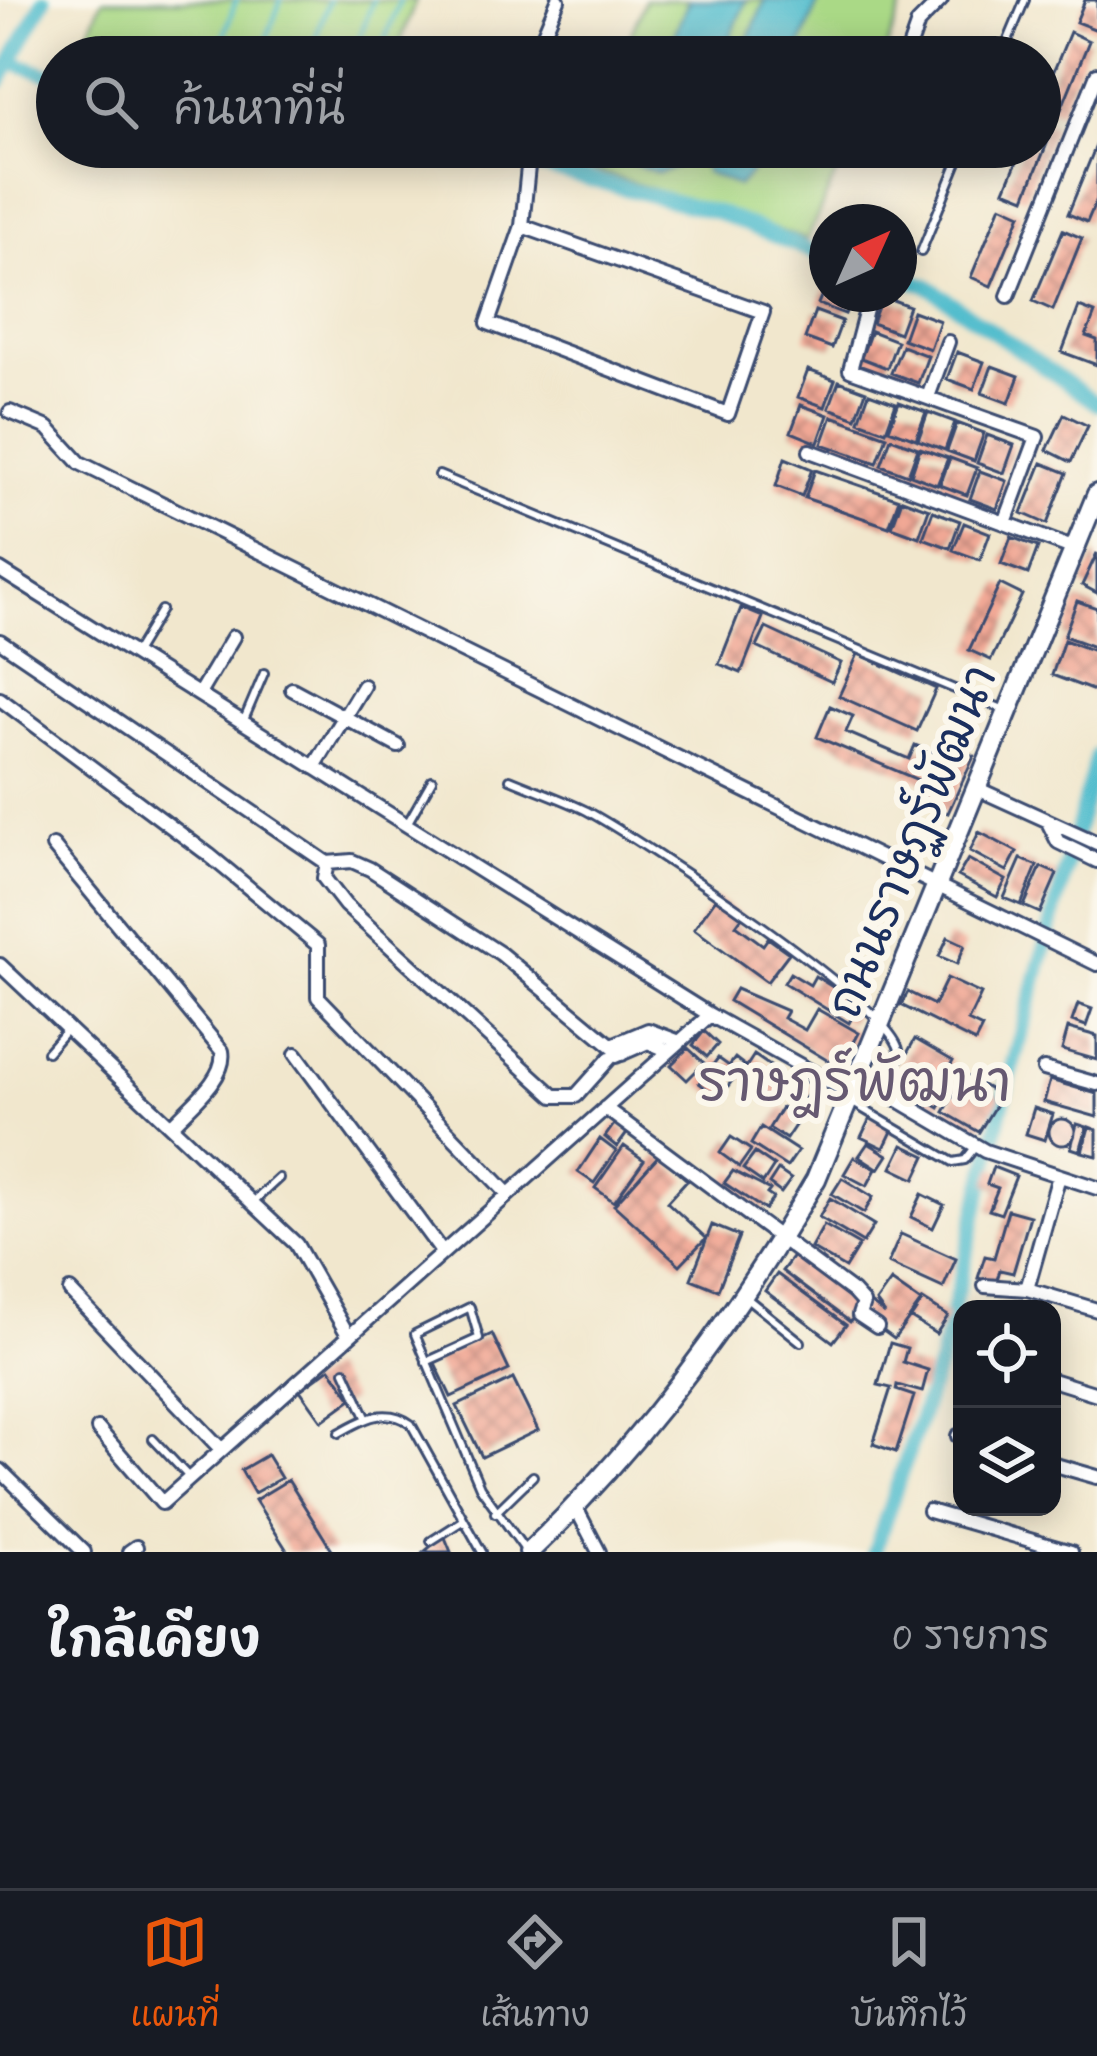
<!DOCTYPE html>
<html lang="th">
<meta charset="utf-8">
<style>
:root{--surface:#171b24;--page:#242831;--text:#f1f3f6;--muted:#9ea1a6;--line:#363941;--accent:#ea580c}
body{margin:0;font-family:Mynerve,"Playpen Sans Thai",sans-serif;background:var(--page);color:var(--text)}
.controls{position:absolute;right:36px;bottom:36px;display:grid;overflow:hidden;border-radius:24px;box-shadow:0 6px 30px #0003}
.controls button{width:108px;height:108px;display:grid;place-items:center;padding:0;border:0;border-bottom:3px solid var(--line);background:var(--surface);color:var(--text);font:60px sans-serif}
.compass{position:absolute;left:809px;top:204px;width:108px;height:108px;border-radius:50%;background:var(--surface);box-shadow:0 6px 30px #0003;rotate:45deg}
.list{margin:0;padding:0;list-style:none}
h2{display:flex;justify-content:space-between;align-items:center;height:156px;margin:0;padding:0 48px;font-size:51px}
h2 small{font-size:39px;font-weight:400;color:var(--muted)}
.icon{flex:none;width:66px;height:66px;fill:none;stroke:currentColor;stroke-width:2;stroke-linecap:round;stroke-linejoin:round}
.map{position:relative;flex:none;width:1097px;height:1552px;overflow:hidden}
.search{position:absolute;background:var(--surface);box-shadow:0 6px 30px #0003;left:36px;right:36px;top:36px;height:132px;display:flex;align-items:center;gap:30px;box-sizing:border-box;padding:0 42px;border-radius:66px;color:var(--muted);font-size:45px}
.sheet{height:336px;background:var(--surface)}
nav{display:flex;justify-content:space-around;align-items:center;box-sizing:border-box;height:168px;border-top:3px solid var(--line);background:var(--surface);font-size:33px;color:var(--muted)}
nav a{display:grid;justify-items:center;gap:6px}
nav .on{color:var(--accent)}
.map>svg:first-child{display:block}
.green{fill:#aad986;stroke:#628472;stroke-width:3}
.water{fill:#52bdcd;stroke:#367696;stroke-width:3}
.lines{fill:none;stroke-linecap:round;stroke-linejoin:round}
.stream{stroke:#52bdcd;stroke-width:4.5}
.canal{stroke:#52bdcd;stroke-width:15}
.building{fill:url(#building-cross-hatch)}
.lane-casing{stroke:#3b4b6f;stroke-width:12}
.street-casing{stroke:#3b4b6f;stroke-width:18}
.secondary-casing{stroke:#3b4b6f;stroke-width:24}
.lane{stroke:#fff;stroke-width:6}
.street{stroke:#fff;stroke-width:12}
.secondary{stroke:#fff;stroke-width:18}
.labels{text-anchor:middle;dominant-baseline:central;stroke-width:12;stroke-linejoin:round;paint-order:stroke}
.street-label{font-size:48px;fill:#1b2f5e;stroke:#fbf7ec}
.quarter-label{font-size:54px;fill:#665971;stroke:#fbf7ec}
</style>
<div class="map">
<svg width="1097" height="1552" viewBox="0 0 1097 1552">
<defs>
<pattern id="building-cross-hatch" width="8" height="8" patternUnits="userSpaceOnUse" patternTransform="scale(3)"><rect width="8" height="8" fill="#f1a895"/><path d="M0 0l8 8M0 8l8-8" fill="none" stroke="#c2897d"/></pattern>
</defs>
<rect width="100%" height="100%" fill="#fbf7ec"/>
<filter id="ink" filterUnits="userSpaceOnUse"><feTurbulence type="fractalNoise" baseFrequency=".00833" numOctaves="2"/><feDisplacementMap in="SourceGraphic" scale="24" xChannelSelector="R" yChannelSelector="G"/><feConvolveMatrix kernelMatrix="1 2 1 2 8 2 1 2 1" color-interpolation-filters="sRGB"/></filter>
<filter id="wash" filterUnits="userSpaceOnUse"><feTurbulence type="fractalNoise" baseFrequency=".004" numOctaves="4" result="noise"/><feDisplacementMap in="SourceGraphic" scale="48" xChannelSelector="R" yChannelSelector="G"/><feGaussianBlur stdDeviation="2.7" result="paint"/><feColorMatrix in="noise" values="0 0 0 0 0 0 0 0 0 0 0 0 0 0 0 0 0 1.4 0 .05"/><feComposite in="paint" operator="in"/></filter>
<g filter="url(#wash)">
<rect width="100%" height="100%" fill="#f1e7cd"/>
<!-- green -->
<path class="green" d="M102,0h314l-21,57h-317z
M645,0h44l-24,57h-44z
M746,0h19l-24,57h-19z
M819,0h86l-22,57h-87z
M583,147h44l49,19 8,-19h24l-7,19 48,9 11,-28h88l-41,93 -231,-76z"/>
<!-- water -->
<path class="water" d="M689,0h57l-24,57h-57z
M765,0h54l-23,57h-55z
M684,147l-8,20 -18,6 -26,-10 -5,-15z
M708,147h52l-11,28 -11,11 -33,-14z"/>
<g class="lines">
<!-- stream -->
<path class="stream" d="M217,57l19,-57
M260,57l21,-57
M309,57l20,-57
M353,57l20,-57
M378,57l22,-57"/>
<!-- canal -->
<path class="canal" d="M12,62l45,15
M0,82l44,-82
M364,147l124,6 231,60 108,45
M899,278l26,6 172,120
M874,1552l67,-194 64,-263 92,-340"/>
</g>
<g id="blocks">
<!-- building -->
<path class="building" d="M1085,0h12v30l-21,-8z
M1070,32l19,9 -29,71 -20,-8z
M1040,120l14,6 -29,72 -20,-8 18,-43h17z
M1097,143v56l-10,23 -19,-8z
M1001,205l20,9 -30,72 -20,-9z
M1063,230l19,8 -29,72 -20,-9z
M827,282v12h26l-8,20 -27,-10z
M882,296l27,10 -10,27 -27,-10z
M1079,307l16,6 -9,23 11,4v25l-35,-13z
M815,311l27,10 -10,27 -27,-10z
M913,311l27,10 -10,28 -27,-10z
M871,331l26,10 -10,27 -26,-10z
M902,346l26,10 -10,27 -27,-10z
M957,352l27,10 -10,27 -27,-10z
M992,366l27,10 -10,27 -27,-10z
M808,370l27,10 -10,27 -27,-10z
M839,381l27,10 -10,27 -27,-10z
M869,393l27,10 -10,28 -27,-10z
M899,402l27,10 -10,27 -27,-10z
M801,405l27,10 -10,28 -27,-11z
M928,412l27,10 -10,28 -27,-10z
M1064,414l24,12 -17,36 -24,-12z
M832,416l55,20 -10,27 -55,-19z
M957,423l27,10 -10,28 -27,-10z
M987,435l27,10 -10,28 -27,-10z
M891,438l27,10 -10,27 -27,-10z
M920,448l28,10 -11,27 -26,-10z
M785,458l27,11 -10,27 -26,-10z
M950,458l27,10 -10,27 -27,-10z
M1042,463l25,10 -20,51 -25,-11z
M815,470l84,29 -10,28 -84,-29z
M980,471l27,10 -10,28 -27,-10z
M902,499l27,10 -10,28 -27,-10z
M933,511l27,10 -10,27 -27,-10z
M964,523l26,10 -10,27 -27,-10z
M1011,537l27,10 -10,27 -27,-10z
M1097,553v40l-15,-8z
M1000,584l22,11 -31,65 -22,-10z
M1077,601l20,7v40l-33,-12z
M741,608l22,9 -22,56 -22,-9z
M766,628l75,35 -9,19 -75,-35z
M1064,640l33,12v40l-45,-17z
M858,654l78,35 -19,42 -78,-35z
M830,706l23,10 -7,16 63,27 6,-14 22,9 -12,29 -108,-46z
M947,744l27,12 -26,57 -26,-12z
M979,832l38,20 -10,19 -37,-20z
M968,859l38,21 -9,17 -39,-21z
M1021,859l16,7 -16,39 -17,-7z
M1041,867l16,7 -17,39 -16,-7z
M716,898l26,19 -6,8 27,20 5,-7 21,15 -22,29 -73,-53z
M948,937l17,8 -8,19 -18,-8z
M790,973l20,12 5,-9 24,15 -5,8 21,13 -6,11 -65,-40z
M947,978l34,16 -13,27 14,7 -7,14 -74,-37 7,-13 26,13z
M736,989l51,22 -4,7 22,12 12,-21 42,24 -19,35 -111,-67z
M1078,1004l14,5 -6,17 -14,-5z
M1068,1028l29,8v24l-35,-10z
M704,1031l14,13 -11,13 -14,-12z
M915,1039l38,22 -17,31 9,5 -6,11 -47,-28z
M688,1048l16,15 -17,17 -16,-15z
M754,1055l16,11 -13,19 -16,-10z
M718,1058l11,8 6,-8 9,7 -25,33 -20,-15z
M796,1075l17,12 -10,14 -17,-11z
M965,1075l36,21 -22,36 -35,-20z
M767,1076l18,9 -9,17 -18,-9z
M1050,1080l47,14v23l-53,-15z
M782,1107l18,11 -14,21 -17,-11z
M1034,1108l19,6 -8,26 -19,-6z
M872,1114l23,11 -11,23 -23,-11z
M1049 1132a13 13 0 1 1 26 0a13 13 0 1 1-26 0Z
M615,1123l13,9 -11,15 -12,-10z
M1077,1124l10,3 -7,24 -9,-3z
M761,1127l37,24 -11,16 -36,-23z
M1089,1127l8,3v26l-15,-4z
M731,1137l20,13 -12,17 -19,-14z
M600,1139l16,12 -22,32 -16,-11z
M868,1143l20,12 -9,14 -20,-13z
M903,1145l23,11 -11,23 -23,-11z
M624,1146l20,14 -30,42 -19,-14z
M755,1153l19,13 -11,17 -20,-14z
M659,1155l28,25 -20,22 39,36 -26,27 -66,-60z
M854,1157l22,12 -9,17 -23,-12z
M993,1167l23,9 -15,38 -12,-4 9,-22 -11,-4z
M778,1170l13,9 -10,14 -12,-9z
M733,1171l37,19 -3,4 6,4 -8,12 -41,-27z
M842,1178l31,19 -9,16 -32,-19z
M922,1194l22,11 -11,23 -22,-11z
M830,1198l44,27 -11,18 -44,-26z
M1008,1210l22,6 -17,57 -13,-3 -4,13 -18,-5 7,-22 9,2z
M712,1225l27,11 -21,54 -27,-11z
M824,1225l35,20 -14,23 -34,-20z
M901,1234l55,25 -13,29 -55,-25z
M794,1255l69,51 -13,16 -68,-51z
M777,1274l69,51 -13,17 -68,-51z
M891,1281l30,21 -27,37 -34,-25 9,-12 16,12 -9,-12z
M923,1300l25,16 -12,18 -25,-16z
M492,1334l17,36 -58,27 -17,-36z
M890,1343l17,5 -4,14 25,8 -6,22 -25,-7 -1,5 18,6 -18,56 -23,-8 18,-56 -13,-3z
M330,1368l22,31 -30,22 -22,-31z
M513,1379l25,51 -56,27 -25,-51z
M267,1455l14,23 -27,15 -13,-23z
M288,1480l45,72h-45l-33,-52z
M444,1535l7,17h-27z"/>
</g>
</g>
<g filter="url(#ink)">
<use href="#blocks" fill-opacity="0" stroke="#3b4b6f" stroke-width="3"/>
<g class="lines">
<!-- lane casing -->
<g class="lane-casing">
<path id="lane" d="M1001,57l24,-57
M921,252l43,-105
M439,475l566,235
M135,653l26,-43
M244,720l20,-47
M510,779c26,11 53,20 77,32 52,28 303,193 312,239l-18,40
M407,824l25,-44
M47,1052l21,-24
M853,1103l100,59 12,-2 11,-14
M253,1202l26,-24
M748,1299l53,43
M426,1362l53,-24 -9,-31 -55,27 65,153 45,63
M345,1371l21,46
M339,1433c24,-14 47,-27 72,-9l71,128
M153,1439l35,37
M495,1513l38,-37
M431,1541l33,-21"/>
</g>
<!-- street casing -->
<g class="street-casing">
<path id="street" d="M534,57l24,-57
M906,57l12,-34 23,-23
M522,226l241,86 -35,102 -240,-91 34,-97 8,-79
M1008,296l89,-222
M866,310l-16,60 187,67 -31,83
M928,397l20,-55
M10,412l38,16 32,35 1017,501
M810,451l265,98
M0,570l710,445 143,80
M0,641l327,222 25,-2 18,8 131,85 121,100
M292,689l106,57
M199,694l34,-57
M0,699l209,156 109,90v52l190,197
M314,767l49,-81
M978,789l119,54
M1048,822l10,20 39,19
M53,846l169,205c5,27 -33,55 -50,74
M327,863l-3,15 21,27 209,191h22l34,-38
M0,965l296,279 52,91
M612,1045l36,-15 32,12
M296,1054l146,198
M616,1056l32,-14 21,9
M1044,1069l53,15
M861,1078l124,73 112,37
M605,1108l248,184 10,11 -4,12 18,12
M985,1286l42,3 70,21
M1027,1289l32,-113
M70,1291l150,157
M1052,1380l45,14
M98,1429l64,74 548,-488
M958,1436l4,1
M1052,1464l45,13
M0,1470l84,82
M576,1508l23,44
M929,1511l142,41
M129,1552l7,-5"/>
</g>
<!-- secondary casing -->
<g class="secondary-casing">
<path id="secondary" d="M529,1552c115,-109 207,-236 287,-373l281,-685"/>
</g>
<!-- lane -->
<use href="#lane" class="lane"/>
<!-- street -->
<use href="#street" class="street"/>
<!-- secondary -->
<use href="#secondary" class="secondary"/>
</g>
</g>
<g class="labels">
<!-- street labels -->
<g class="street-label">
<text transform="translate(914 842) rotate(-68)">ถนนราษฏร์พัฒนา</text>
</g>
<!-- quarter labels -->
<g class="quarter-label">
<text x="855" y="1085">ราษฎร์พัฒนา</text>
</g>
</g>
</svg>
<div class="controls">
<button><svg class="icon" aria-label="locate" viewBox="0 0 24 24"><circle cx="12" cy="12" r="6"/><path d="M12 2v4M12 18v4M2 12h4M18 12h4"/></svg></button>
<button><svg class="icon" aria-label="layers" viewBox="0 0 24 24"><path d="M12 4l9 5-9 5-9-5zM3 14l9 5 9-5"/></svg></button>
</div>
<svg class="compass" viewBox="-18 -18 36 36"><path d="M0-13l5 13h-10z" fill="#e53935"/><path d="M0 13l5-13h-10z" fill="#9ea1a6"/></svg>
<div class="search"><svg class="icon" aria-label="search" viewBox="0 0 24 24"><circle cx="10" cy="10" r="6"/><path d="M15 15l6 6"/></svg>ค้นหาที่นี่</div>
</div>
<section class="sheet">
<h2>ใกล้เคียง<small>0 รายการ</small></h2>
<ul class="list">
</ul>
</section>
<nav>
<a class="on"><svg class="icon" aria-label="map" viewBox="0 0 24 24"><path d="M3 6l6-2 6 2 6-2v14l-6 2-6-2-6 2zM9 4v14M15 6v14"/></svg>แผนที่</a>
<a><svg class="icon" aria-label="directions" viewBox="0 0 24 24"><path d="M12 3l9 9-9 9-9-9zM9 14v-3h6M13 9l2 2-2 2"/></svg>เส้นทาง</a>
<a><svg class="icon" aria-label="saved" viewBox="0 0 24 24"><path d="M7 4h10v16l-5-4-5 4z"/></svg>บันทึกไว้</a>
</nav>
